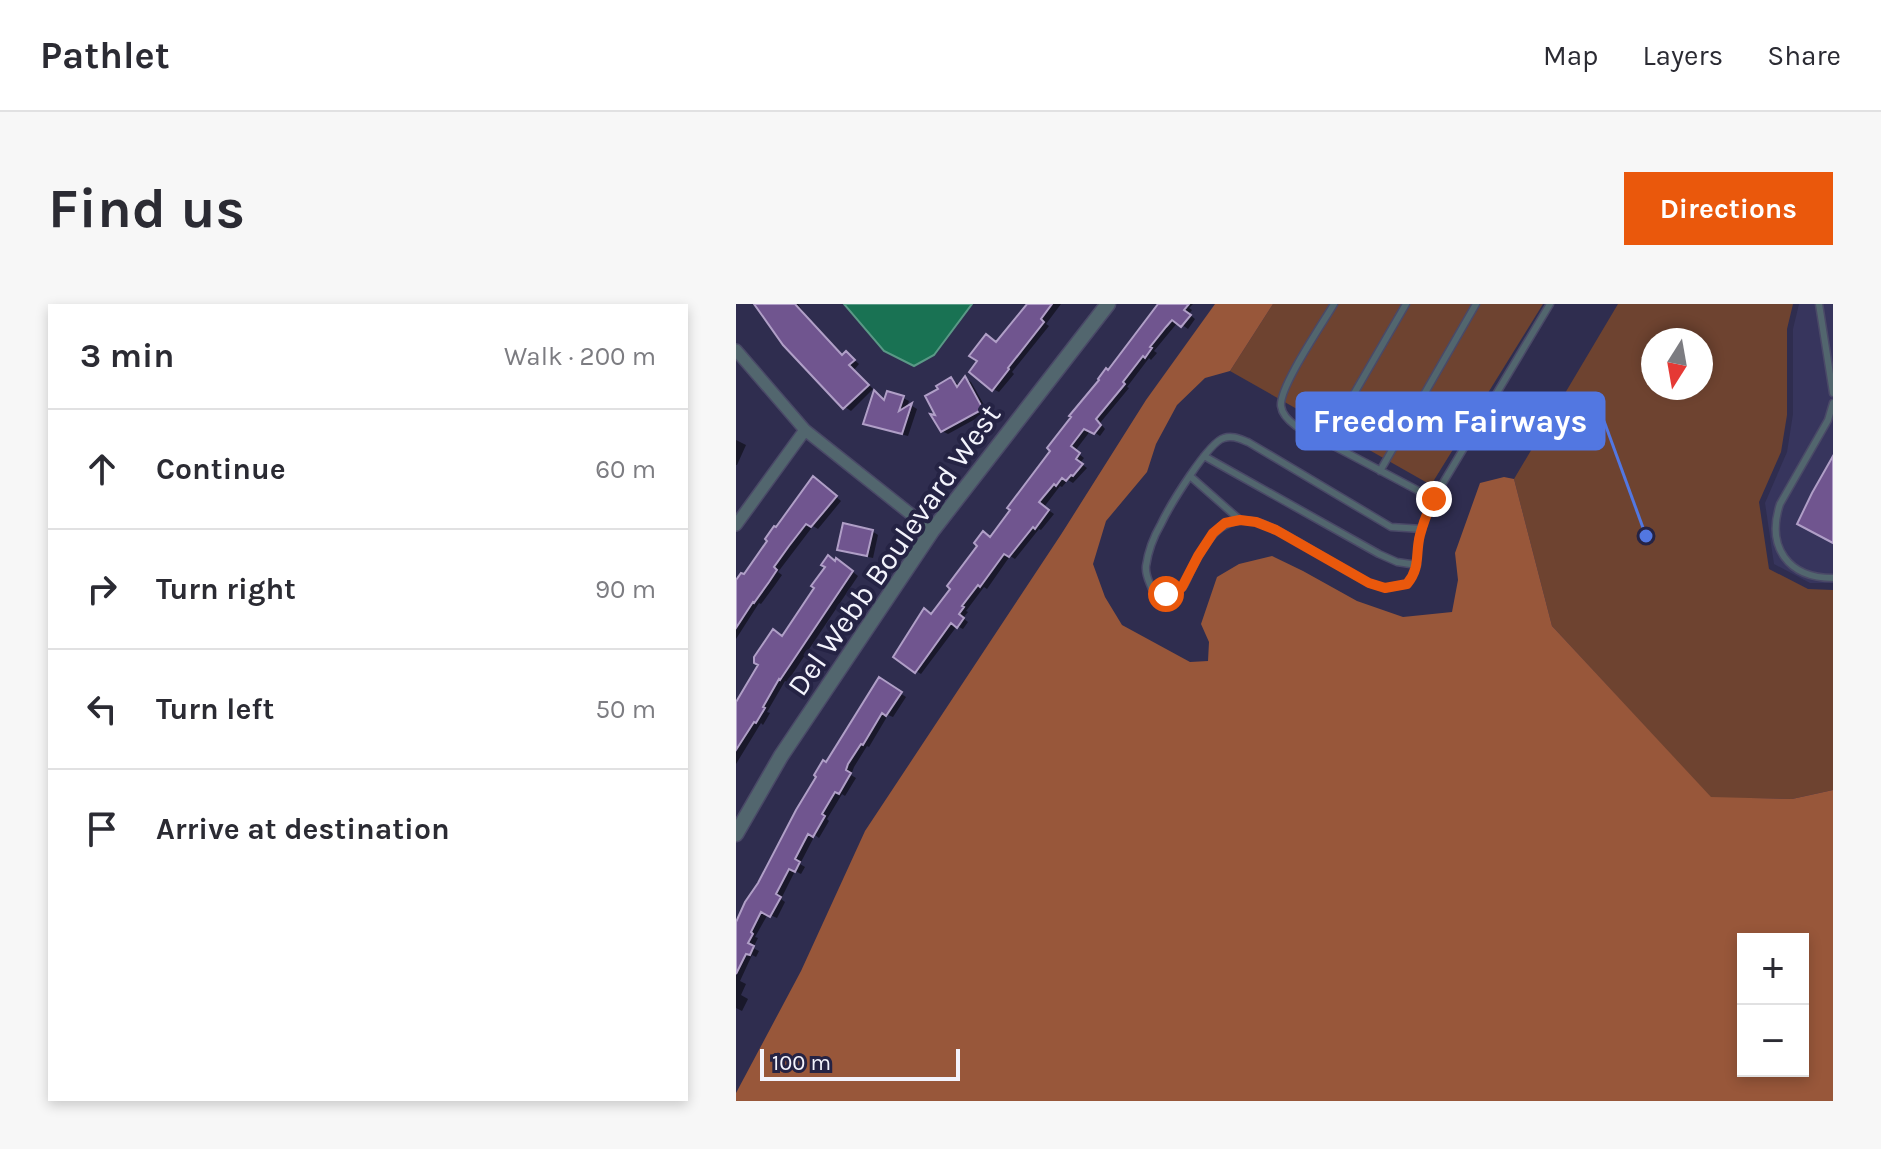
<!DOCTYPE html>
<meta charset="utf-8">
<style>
:root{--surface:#fff;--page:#f7f7f7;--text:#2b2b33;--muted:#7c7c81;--line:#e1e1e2;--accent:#ea580c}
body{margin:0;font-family:Karla,sans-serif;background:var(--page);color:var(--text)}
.controls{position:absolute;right:24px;bottom:24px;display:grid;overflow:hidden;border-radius:0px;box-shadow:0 4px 12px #0003}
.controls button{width:72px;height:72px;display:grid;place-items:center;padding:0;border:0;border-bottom:2px solid var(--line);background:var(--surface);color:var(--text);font:40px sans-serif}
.compass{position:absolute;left:905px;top:24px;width:72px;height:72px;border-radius:50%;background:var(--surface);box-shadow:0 4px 12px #0003;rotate:191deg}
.scale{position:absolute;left:24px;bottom:20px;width:200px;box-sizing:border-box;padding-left:8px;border:4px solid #f3f3fc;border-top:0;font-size:22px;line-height:28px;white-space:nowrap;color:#f3f3fc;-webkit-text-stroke:6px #252344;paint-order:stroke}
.stop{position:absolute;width:24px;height:24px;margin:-18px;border:6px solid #ea580c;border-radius:50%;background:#fff}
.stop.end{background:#ea580c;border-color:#fff;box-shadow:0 2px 8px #0008}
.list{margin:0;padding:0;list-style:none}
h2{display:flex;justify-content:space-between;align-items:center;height:104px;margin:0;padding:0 32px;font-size:34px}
h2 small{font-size:26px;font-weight:400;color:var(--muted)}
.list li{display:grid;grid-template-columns:52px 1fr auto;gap:24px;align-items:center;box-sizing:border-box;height:120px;padding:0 32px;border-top:2px solid var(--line)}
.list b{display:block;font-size:30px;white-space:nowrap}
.list em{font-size:26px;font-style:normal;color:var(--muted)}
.icon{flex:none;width:44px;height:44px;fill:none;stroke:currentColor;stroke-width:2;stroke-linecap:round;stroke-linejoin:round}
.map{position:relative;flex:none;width:1097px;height:797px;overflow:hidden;border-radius:0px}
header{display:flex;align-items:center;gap:48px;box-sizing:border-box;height:112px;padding:0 40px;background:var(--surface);border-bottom:2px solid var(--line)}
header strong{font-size:38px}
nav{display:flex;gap:44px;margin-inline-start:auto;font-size:28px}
.intro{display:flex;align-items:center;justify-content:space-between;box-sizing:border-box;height:192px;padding:0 48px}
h1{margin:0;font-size:56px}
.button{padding:20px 36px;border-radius:0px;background:var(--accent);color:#fff;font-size:28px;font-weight:700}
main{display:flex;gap:48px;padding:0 48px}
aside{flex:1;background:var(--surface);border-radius:0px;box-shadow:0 4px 12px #0003}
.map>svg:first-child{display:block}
.built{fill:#37355d}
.green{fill:#6e4330;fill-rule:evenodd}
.forest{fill:#98573a;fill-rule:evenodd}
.water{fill:#197253;stroke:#5a9986;stroke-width:2}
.shadow{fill:#0007}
.building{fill:#70558f;stroke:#b09fc7;stroke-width:2}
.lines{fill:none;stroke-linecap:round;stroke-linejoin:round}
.service-casing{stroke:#4a4967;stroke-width:9}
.minor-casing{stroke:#4a4967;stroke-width:14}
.tertiary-casing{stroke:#4a4967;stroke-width:17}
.service{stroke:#52666e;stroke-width:6}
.minor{stroke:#52666e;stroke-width:11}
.tertiary{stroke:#52666e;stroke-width:14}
.route{stroke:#ea580c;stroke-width:10}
.labels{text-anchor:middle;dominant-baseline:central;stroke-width:8;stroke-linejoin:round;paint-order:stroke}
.street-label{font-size:30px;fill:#f3f3fc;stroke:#252344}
.leader{fill:none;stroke:#5277e1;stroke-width:3}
.callout-dot{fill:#5277e1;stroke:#252344;stroke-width:3}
.callout{fill:#5277e1;stroke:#5277e1;stroke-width:3}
.callout-label{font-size:32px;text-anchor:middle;font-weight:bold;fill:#fff}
</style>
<header>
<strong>Pathlet</strong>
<nav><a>Map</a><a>Layers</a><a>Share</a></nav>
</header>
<div class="intro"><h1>Find us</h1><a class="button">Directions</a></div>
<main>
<aside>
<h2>3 min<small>Walk · 200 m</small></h2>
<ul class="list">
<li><svg class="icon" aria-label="ahead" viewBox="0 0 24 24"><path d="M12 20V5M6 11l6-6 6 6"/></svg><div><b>Continue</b></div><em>60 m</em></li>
<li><svg class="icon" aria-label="right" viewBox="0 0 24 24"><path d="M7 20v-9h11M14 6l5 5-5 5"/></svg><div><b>Turn right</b></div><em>90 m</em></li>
<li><svg class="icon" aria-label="left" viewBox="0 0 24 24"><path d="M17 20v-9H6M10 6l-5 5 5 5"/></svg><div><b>Turn left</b></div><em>50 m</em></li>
<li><svg class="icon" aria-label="arrive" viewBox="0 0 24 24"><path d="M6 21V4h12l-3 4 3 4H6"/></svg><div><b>Arrive at destination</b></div></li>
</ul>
</aside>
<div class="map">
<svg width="1097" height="797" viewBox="0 0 1097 797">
<rect width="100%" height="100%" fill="#2f2d4f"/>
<!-- built -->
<path class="built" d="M1063,0h34v279h-23l-36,-19 -9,-61 22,-51 6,-38v-85z"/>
<!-- green -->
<path class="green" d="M537,0h270l-112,181 -201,-114z
M882,0h175l-6,25v86l-6,37 -22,50 10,67 39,20 25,1v200l-41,9 -81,-1 -159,-172 -38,-147zM917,36h48v48h-48z"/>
<!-- forest -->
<path class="forest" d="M479,0h58l-43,67 -25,7 -28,27 -21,39 -9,28 -41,49 -13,43 12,33 17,28 68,37 18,-1 1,-19 -8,-18 16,-47 22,-13 33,-8 31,15 54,30 46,16 49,-5 6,-32 -3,-27 25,-70 24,-6 10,2 38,147 159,171 81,2 41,-9v311h-1097v-8l65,-122 64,-140 197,-298 84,-133zM1007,635h60v132h-60z"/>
<!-- water -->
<path class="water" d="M108,0h128l-38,51 -20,11 -30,-15z"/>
<!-- shadow -->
<path class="shadow" d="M19,0h43l9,13 36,39 3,-3 13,11 -5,6 19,19 -22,22 -6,-4z
M294,0h31l-15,20 3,2 -37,46 2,2 -15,18 -6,-3 -14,-28z
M424,0h33l-4,4 3,2 -3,4 6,5 -7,10 -10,-7 -24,29 3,2 -6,7 -2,-2 -22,29 2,1 -29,35 5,6 -5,7 -9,-6 -16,21 9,7 -4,5 7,5 -14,15 -5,-3 -6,7 -2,-1 -16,21 10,7 -13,16 -2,-1 -24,30 -5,-3 -23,33 -3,-2 -18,24 2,1 -5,6 5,4 -5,7 -6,-3 -36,48 -5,-3 16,-55 59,-78z
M230,75l5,3 17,30 -40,22 -6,-3 9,-51 6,3 2,4z
M139,89l11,9 17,-4 6,3 -3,8 6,-3 5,3 -9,27 -37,-10 -6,-3z
M0,136l10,5 -9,20h-1z
M83,178l22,19 -23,28 -5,-3 -35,46 4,3 -7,10 -14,19 -2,-1 -23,36v-55l8,-7 33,-48z
M136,227l6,4 -5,23 -27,-6 -6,-3z
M101,258l5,1 16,13 -71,106 -2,-1 -18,31 3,1 -7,12 -2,-2 -25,41v-58z
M144,376l26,17 -13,20 -5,-2 -19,32 -2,-1 -13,21 -3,8 5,3 -11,18 -3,-2 -15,25 2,2 -10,17 -4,-3 -15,29 5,3 -4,7 -6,-3 -14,28 4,3 -8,16 -9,-4 -13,23 3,1 -5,10 6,3 -3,6 -4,-2 -12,26 6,3 -5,11 7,4 -6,12 -6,-3v-82l90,-162z"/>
<!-- building -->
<path class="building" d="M18,0h41l47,51 4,-4 9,9 -6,5 20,20 -26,24 -60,-64z
M291,0h25l-11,15 3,3 -36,46 1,1 -17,22 -23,-19 8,-11 -8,-5 17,-22 10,8z
M422,0h31l-5,6 7,5 -10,12 -9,-7 -6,7 -16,20 2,1 -7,10 -2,-2 -20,26 2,2 -29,35 5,6 -7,9 -10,-5 -13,17 9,7 -4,6 7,5 -10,12 -2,-1 -5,6 -4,-3 -6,8 -2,-2 -15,18 10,8 -14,19 -2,-2 -24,30 -5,-3 -24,33 -2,-2 -16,21 2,1 -5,7 5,4 -7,10 -6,-5 -36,50 -22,-16 31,-49 7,6 19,-25 -3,-3 30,-40 -3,-3 9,-12 7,6 20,-27 -3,-2 43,-57 -3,-3 24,-31 -2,-1 30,-36 -1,-1 8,-11 2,2z
M229,72l18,33 -42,23 -11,-18 5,1 -10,-19 13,-7 -2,-3 15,-9 6,10z
M138,86l10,10 3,-9 17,5 -5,15 13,-8 -10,31 -39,-10z
M1097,152v87l-36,-19 15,-31z
M77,172l24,20 -26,31 -5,-3 -17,22 -15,21 3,3 -8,12 -15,21 -1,-1 -17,26v-48l5,-7 3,1 23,-33 -2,-2 9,-13 2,1z
M107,219l30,7 -6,26 -30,-6z
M92,251l7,6 1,-3 17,13 -73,109 -1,-1 -16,28 2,1 -9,15 -2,-1 -18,28v-48l22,-37 -4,-2v-6l19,-28 9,7 32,-48 -3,-2 14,-19 -4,-2z
M143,373l23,15 -16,24 -4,-3 -19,32 -2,-1 -13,20 -2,6 5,3 -12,21 -4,-2 -13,22 3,2 -12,21 -5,-3 -13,25 5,3 -5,10 -6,-3 -13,25 5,3 -11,20 -9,-5 -10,20 2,2 -5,9 6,3 -4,9 -4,-1 -10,20v-52l9,-20 13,-19 38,-73 20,-33 -2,-2 9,-15 3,2z"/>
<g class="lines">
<!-- service casing -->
<g class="service-casing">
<path id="service" d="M598,0c-11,19 -55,83 -53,102 1,8 8,15 15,20l138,73
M1083,0l14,89
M1097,99l-5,17 -48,84c-14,43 8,74 53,74
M590,138l80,-138
M468,152l175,98 18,8 20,3
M644,167l96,-167
M454,172l50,44
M686,225l-31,-2 -143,-85c-8,-3 -16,-7 -24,-4 -16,4 -55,69 -63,86 -7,12 -13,28 -15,42 -1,9 3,15 6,23 8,3 16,6 24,3 8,-3 11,-13 14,-20 14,-27 30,-60 66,-50 15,3 30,14 44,21 23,14 46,27 69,40l16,5 22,-4c14,-17 8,-31 13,-50 3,-10 8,-21 11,-31l119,-199"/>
</g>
<!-- minor casing -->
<g class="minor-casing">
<path id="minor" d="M0,46l69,80 127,101
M0,221l69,-95"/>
</g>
<!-- tertiary casing -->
<g class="tertiary-casing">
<path id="tertiary" d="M0,530l45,-78 151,-225 176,-227"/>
</g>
<!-- service -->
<use href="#service" class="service"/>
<!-- minor -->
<use href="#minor" class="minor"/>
<!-- tertiary -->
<use href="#tertiary" class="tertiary"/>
</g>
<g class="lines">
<!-- route -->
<path class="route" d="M430,290l11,-2 5,-5 16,-31 15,-23 12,-10 15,-3 16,2 20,8 93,53 16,5 22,-4c14,-17 8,-30 13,-49 3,-11 8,-25 14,-36"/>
</g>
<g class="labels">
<!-- street labels -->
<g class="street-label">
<text transform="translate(158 246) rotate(-55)">Del Webb Boulevard West</text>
</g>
</g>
<!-- callouts -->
<path class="leader" d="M910 232L868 117"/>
<circle class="callout-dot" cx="910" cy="232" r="8"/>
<rect class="callout" x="561" y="89" width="307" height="56" rx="8"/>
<g class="callout-label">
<text x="714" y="128">Freedom Fairways</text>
</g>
</svg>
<div class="controls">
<button>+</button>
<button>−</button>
</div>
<svg class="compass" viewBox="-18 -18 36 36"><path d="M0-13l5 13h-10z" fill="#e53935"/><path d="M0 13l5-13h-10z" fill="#7c7c81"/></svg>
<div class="scale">100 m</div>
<div class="stop" style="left:430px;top:290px"></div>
<div class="stop end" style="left:698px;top:195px"></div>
</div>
</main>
